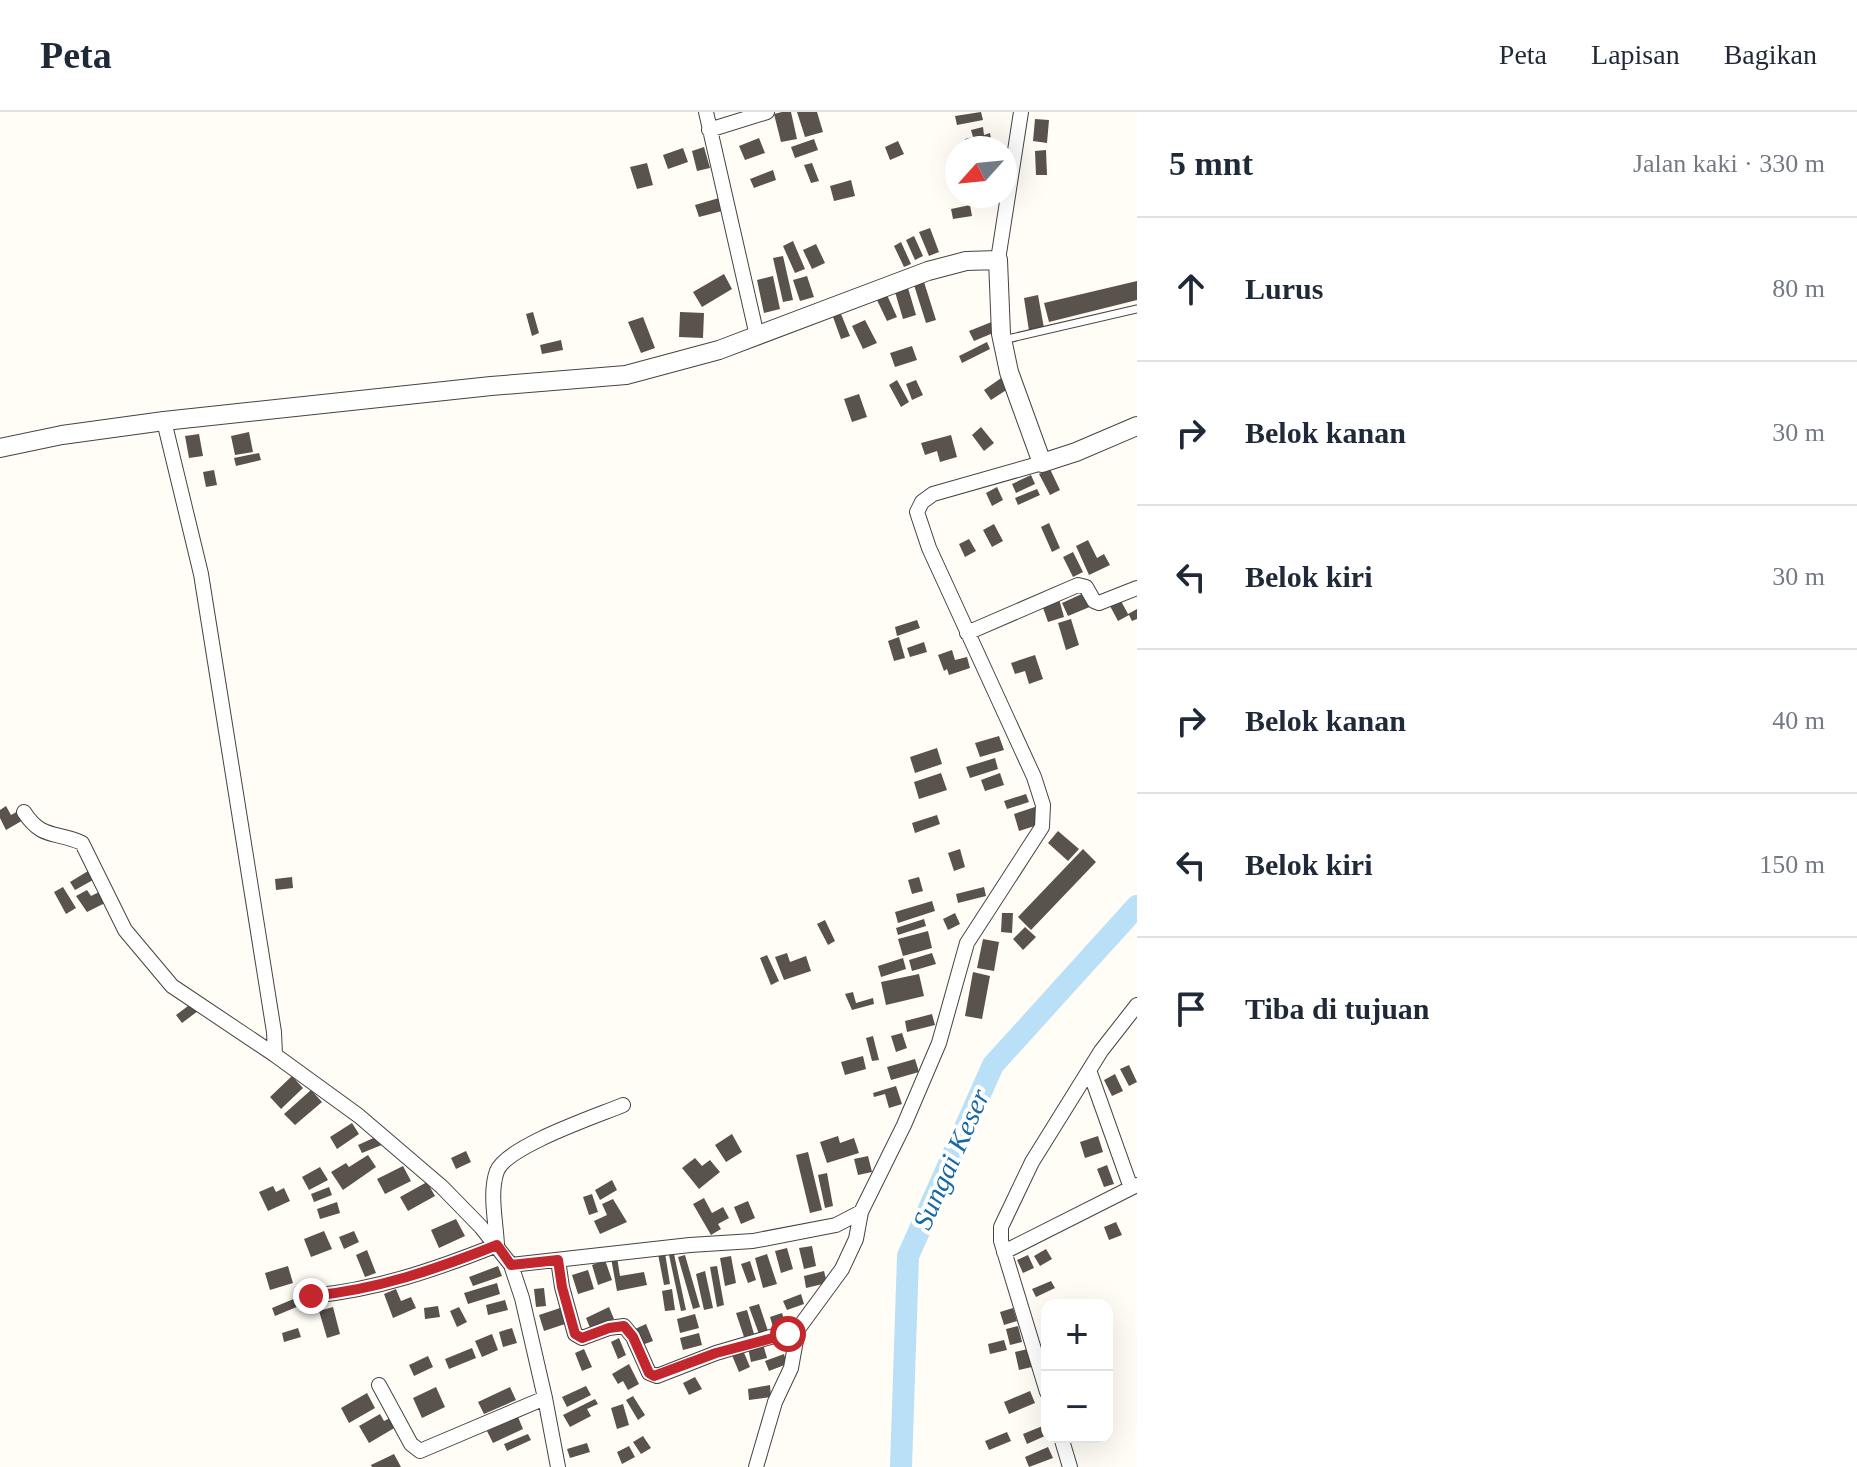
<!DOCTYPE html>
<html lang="id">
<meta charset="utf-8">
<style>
:root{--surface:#fff;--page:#f2f2f3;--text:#1f2937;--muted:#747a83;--line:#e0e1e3}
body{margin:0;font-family:Georgia,serif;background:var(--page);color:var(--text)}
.controls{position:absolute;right:24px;bottom:24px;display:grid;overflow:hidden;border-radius:16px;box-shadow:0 8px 32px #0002}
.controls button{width:72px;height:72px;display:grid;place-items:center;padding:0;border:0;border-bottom:2px solid var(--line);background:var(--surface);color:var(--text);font:40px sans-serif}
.compass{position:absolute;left:945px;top:24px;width:72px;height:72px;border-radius:50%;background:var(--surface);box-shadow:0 8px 32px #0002;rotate:243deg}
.stop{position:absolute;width:24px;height:24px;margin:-18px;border:6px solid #c4262e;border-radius:50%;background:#fff}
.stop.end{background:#c4262e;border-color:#fff;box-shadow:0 2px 8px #0008}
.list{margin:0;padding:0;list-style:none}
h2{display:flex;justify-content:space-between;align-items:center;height:104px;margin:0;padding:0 32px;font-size:34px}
h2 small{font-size:26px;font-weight:400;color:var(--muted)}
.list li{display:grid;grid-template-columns:52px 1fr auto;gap:24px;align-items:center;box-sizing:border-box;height:144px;padding:0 32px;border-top:2px solid var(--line)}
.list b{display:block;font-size:30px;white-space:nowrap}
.list em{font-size:26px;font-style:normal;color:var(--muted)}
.icon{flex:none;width:44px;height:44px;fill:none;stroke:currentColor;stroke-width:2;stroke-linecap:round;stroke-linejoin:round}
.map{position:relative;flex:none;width:1137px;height:1355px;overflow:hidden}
header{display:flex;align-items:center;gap:48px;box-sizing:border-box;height:112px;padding:0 40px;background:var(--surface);border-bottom:2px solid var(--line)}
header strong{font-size:38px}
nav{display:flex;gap:44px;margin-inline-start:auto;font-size:28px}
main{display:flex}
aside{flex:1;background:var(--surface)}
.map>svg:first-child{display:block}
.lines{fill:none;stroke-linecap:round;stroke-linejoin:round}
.river{stroke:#b9e0f7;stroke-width:22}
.building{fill:#5a524d}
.service-casing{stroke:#444;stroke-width:9}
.minor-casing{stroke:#444;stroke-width:16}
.tertiary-casing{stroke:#444;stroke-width:20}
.service{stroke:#fff;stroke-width:7}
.minor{stroke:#fff;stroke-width:14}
.tertiary{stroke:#fff;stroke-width:18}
.route{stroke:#c4262e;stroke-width:10}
.labels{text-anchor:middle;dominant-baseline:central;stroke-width:8;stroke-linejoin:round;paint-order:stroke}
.water-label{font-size:28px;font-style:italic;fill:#1768a6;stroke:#fff}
</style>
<header>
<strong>Peta</strong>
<nav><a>Peta</a><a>Lapisan</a><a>Bagikan</a></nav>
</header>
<main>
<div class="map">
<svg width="1137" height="1355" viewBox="0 0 1137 1355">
<rect width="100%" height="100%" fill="#fffdf5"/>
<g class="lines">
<!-- river -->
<path class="river" d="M901,1355l7,-211 85,-191 144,-159"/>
</g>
<!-- building -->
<path class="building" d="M782,0h9l6,27 -16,3 -7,-28z
M797,0h20l6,20 -18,5z
M981,0l2,8 -26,5 -2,-9z
M1035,7l14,1 -2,23 -14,-2z
M983,15l1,8 6,-2 2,11 -24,4 -3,-9 8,-2 -2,-7z
M759,26l6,15 -20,7 -6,-14z
M814,27l4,11 -23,8 -4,-11z
M898,29l6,13 -14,6 -5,-13z
M704,35l6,21 -13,3 -5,-20z
M683,36l5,14 -20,7 -5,-14z
M1046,38l1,25h-11l-1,-24z
M647,51l6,22 -16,4 -7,-22z
M812,51l7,18 -8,2 -7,-18z
M773,58l3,10 -22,8 -4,-9z
M851,68l4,16 -21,5 -4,-15z
M719,86l3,13 -23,6 -4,-12z
M970,93l2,11 -19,3 -2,-10z
M930,116l9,24 -10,4 -10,-24z
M914,124l9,20 -8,4 -9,-20z
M793,129l12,28 -10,4 -12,-27z
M901,130l10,22 -7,3 -10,-21z
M816,132l9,19 -13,6 -9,-19z
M783,144l10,44 -10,2 -10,-44z
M724,162l8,15 -30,18 -9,-15z
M773,164l7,33 -16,4 -7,-33z
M807,164l7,21 -14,4 -7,-21z
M1137,169v19l-88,22 -5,-19z
M924,170l12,38 -10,3 -12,-38z
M908,176l8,27 -13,4 -8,-27z
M887,183l10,22 -10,4 -10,-21z
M1038,183l6,33 -15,3 -5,-33z
M533,200l6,21 -7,3 -6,-22z
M680,200l24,1 -1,25 -24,-1z
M841,202l9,22 -9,3 -8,-22z
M643,205l12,31 -14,5 -13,-31z
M865,208l12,23 -14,6 -11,-23z
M994,209l4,10 -24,10 -5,-10z
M561,228l2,10 -21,4 -2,-9z
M987,230l3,7 -28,14 -3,-7z
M912,234l5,14 -22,7 -5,-14z
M1004,264l7,11 -20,13 -7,-10z
M897,268l12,22 -8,5 -12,-22z
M916,268l7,15 -11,5 -6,-16z
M859,282l8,23 -15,5 -8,-23z
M981,315l13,16 -10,8 -12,-16z
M249,320l4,20 -18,3 -4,-19z
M199,322l4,22 -14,2 -4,-22z
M951,323l6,22 -17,5 -3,-11 -12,4 -4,-12z
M259,341l2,7 -25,6 -2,-8z
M1050,357l10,21 -10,5 -11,-21z
M214,358l3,15 -11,2 -3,-15z
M1031,363l4,9 -19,9 -4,-9z
M997,375l6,13 -11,6 -6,-13z
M1037,377l3,6 -22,10 -3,-7z
M1049,411l11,25 -8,4 -11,-25z
M994,412l9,17 -11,6 -9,-17z
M969,427l7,12 -11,6 -6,-13z
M1088,428l9,18 7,-4 6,11 -21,10 -13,-29z
M1073,440l10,20 -10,5 -10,-20z
M1086,480l6,14 -24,10 -6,-13z
M1059,487l5,18 -16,5 -6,-17z
M1121,489l7,13 9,-5v10l-5,2 -3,-6 -11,6 -8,-15z
M1071,507l8,26 -13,5 -8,-27z
M917,508l3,8 -23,8 -2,-9z
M899,525l6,21 -11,3 -6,-20z
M924,530l3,10 -17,5 -3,-9z
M952,538l3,10 12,-3 3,11 -21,7 -2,-6 -3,2 -6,-16z
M1035,543l8,24 -14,5 -4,-13 -10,3 -4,-11z
M999,624l5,14 -24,7 -5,-14z
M937,636l5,16 -27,9 -5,-16z
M995,646l3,11 -28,9 -4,-11z
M941,661l6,17 -28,9 -5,-17z
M1000,661l4,12 -19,6 -4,-11z
M1026,682l3,8 -22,7 -3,-8z
M6,694l5,9 9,-5 5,9 -19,11 -6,-12v-8z
M1035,695l6,17 -22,7 -5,-17z
M937,703l3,9 -25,9 -3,-10z
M1058,719l21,18 -11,12 -20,-18z
M960,737l5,18 -11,4 -6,-18z
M1083,737l13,13 -65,68 -13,-13z
M88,759l5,9 -18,10 -5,-8z
M292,765l1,11 -17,2 -1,-11z
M919,765l4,14 -11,3 -4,-14z
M63,775l13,21 -10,6 -12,-22z
M984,775l2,9 -28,7 -2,-9z
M87,778l4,6 8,-4 6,11 -18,9 -11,-16z
M932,789l3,10 -37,12 -3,-11z
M955,801l5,11 -12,6 -5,-11z
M1002,801h11l-1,20 -11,-1z
M924,807l2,7 -28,9 -2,-7z
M825,808l10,21 -7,4 -11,-21z
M1025,815l11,10 -13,13 -10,-11z
M928,819l4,17 -29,8 -5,-17z
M983,827l16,3 -5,29 -17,-3z
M787,841l3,9 16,-6 5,15 -27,9 -9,-23z
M932,841l4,11 -24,7 -3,-11z
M767,843l12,26 -8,4 -11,-27z
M903,846l3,11 -25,8 -3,-11z
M973,860l17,4 -8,43 -17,-3z
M919,862l5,22 -38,9 -5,-23z
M853,880l3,11 17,-5 1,6 -22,6 -7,-16z
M192,891l6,8 -16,12 -6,-8z
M932,902l3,11 -28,7 -2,-11z
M902,921l5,15 -11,4 -5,-16z
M873,924l6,24 -7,1 -6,-23z
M863,944l3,13 -21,6 -4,-13z
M915,947l4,13 -28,8 -4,-13z
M1129,953l8,17 -8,4 -9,-17z
M1115,962l8,17 -11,5 -8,-16z
M292,964l11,12 -22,21 -11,-12z
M896,974l6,18 -13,4 -4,-14 -11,3 -1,-4z
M311,978l11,12 -27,23 -11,-11z
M352,1011l7,11 -22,15 -7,-12z
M732,1022l10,18 -16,10 -11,-17z
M380,1023l4,9 -22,9 -4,-8z
M838,1024l2,7 14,-5 5,15 -32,10 -7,-21z
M1098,1024l5,16 -18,6 -5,-16z
M466,1039l5,11 -15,7 -5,-11z
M808,1040l14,58 -12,3 -14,-58z
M368,1043l8,12 -33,23 -12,-18 15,-9 3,4z
M868,1044l4,16 -14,3 -4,-16z
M695,1046l7,8 8,-6 10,12 -21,17 -17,-21z
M1107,1053l7,19 -10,3 -7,-18z
M403,1054l8,15 -26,13 -8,-15z
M320,1055l8,13 -19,10 -7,-13z
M827,1061l6,33 -8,2 -7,-33z
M612,1068l5,10 -17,10 -5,-10z
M427,1070l8,14 -27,15 -8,-14z
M273,1074l3,6 8,-4 6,13 -22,10 -9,-19z
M329,1075l3,8 -18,7 -3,-8z
M592,1082l6,18 -9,3 -6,-18z
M704,1086l8,15 11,-6 6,11 -11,6 3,5 -10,6 -18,-31z
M613,1087l14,23 -27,12 -6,-13 13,-6 -5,-11z
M748,1089l7,17 -14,6 -7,-17z
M337,1090l3,11 -20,6 -3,-10z
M456,1107l9,17 -26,12 -8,-18z
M1116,1110l6,13 -13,5 -5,-13z
M324,1119l8,18 -21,8 -7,-18z
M354,1119l5,11 -15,7 -5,-12z
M812,1134l4,20 -12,3 -5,-21z
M787,1136l6,21 -12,4 -6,-22z
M1046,1137l6,10 -12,7 -6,-10z
M367,1138l9,23 -11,4 -9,-22z
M665,1141l5,31 -6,1 -6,-31z
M674,1142l12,56 -5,1 -12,-56z
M767,1142l10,30 -14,4 -8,-30z
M685,1143l15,52 -7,2 -15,-52z
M1028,1143l6,13 -11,5 -6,-13z
M731,1144l5,27 -11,3 -5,-28z
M617,1145l3,19 24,-4 3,13 -30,6 -6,-33z
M605,1148l7,20 -14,5 -6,-20z
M750,1149l6,19 -8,3 -7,-19z
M288,1154l5,17 -23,7 -5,-17z
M498,1154l4,10 -29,10 -4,-9z
M717,1154l7,39 -7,2 -7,-40z
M588,1158l6,19 -16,5 -6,-19z
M705,1159l8,37 -9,2 -8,-36z
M824,1159l3,12 -21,5 -2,-12z
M1051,1169l4,7 -19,9 -4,-8z
M497,1171l3,11 -32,10 -4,-11z
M544,1176l2,18 -10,1 -2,-18z
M396,1177l5,12 10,-4 5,11 -23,10 -9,-24z
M672,1177l3,21 -10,1 -3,-20z
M801,1182l3,10 -17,6 -4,-9z
M296,1186l3,8 -24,10 -3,-8z
M505,1188l3,10 -20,5 -2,-10z
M759,1192l9,27 -9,3 -10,-27z
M438,1194l2,11 -15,2 -1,-11z
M333,1195l7,27 -13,4 -8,-27z
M459,1195l8,15 -10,5 -7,-16z
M609,1195l5,12 -23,11 -5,-12z
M560,1196l5,16 -21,7 -5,-16z
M1013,1196l4,13 -13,4 -4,-13z
M747,1198l7,24 -10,3 -8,-24z
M782,1201l4,13 -12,4 -4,-13z
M695,1202l4,14 -19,5 -3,-14z
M646,1212l7,17 -11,4 -7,-16z
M1018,1214l4,16 -12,3 -4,-16z
M298,1216l3,9 -17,5 -2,-9z
M512,1216l5,15 -14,4 -4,-15z
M699,1221l3,12 -19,5 -3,-12z
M492,1222l6,16 -16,7 -7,-16z
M619,1226l7,17 -8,4 -7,-17z
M1004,1228l3,10 -17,4 -2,-10z
M763,1232l4,14 -16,4 -3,-14z
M472,1236l4,10 -27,11 -4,-10z
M742,1236l8,19 -11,5 -8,-19z
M1032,1236l4,18 -17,4 -4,-18z
M584,1237l8,18 -10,4 -7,-18z
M784,1242l3,10 -18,7 -4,-10z
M428,1244l5,11 -19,9 -5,-11z
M629,1252l10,20 -11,6 -5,-9 -5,3 -6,-10z
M695,1265l7,12 -13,6 -6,-12z
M770,1273l1,12 -22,3 -1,-11z
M586,1274l5,9 -24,12 -5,-10z
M436,1275l9,20 -23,11 -9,-20z
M510,1275l6,13 -32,14 -6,-12z
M1030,1279l5,12 -26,11 -5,-12z
M367,1281l8,15 -26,15 -8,-15z
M633,1284l12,19 -7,5 -12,-20z
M595,1287l3,5 -11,5 4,7 -21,11 -7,-12z
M623,1292l6,21 -12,4 -6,-21z
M380,1302l4,7 6,-3 6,9 -27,16 -10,-17z
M518,1305l5,12 -30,14 -6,-12 8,-4 -2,-6z
M1045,1313l2,10 -20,9 -4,-10z
M1007,1320l4,9 -22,9 -4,-9z
M528,1322l3,6 -24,11 -3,-7z
M643,1324l8,12 -10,6 -8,-12z
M587,1331l3,9 -20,6 -3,-9z
M629,1334l6,11 -13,7 -5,-12z
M1048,1335l5,11 -24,9 -4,-10z
M394,1342l7,13h-29l-1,-2z"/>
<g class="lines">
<!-- service casing -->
<g class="service-casing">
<path id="service" d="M1003,228l134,-31"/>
</g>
<!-- minor casing -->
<g class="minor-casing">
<path id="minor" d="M706,0l51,224
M709,18l58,-18
M998,148l23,-148
M164,309l37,153 73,458 1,23 84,61 83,71 39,40 30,38 11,33 23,100 13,69
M967,521l111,-48 8,2 8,14 5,2 38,-15
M24,700c18,28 32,19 58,31l43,87 47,56 103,69
M1089,958l42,118
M1004,1140l133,-67
M558,1148l4,27 13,47 7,4 27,-10 15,-2 9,11 16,36 8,3 59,-23 82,-24 44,-60 14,-30 5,-27
M511,1153l179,-20 63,-4 83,-16 25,-13 43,-87 35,-82 28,-100 75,-116 1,-22 -9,-28 -105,-229 -12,-36 5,-10 11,-8 109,-31
M311,1184c65,-6 126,-27 186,-51 -1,-23 -8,-52 0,-74 10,-25 100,-55 126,-66
M379,1273l32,59 9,7 125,-53
M1047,1280l-46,-151v-14l31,-65 69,-111 36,-46
M1061,1325l9,30
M756,1355l19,-65 16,-34 7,-39"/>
</g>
<!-- tertiary casing -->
<g class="tertiary-casing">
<path id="tertiary" d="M0,336l62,-13 102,-14 327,-35 135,-11 93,-25 209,-79 38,-10 32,-1 3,74 8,38 33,91 34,-11 61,-26"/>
</g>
<!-- service -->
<use href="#service" class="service"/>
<!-- minor -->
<use href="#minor" class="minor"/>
<!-- tertiary -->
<use href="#tertiary" class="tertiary"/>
</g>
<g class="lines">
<!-- route -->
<path class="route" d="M311,1184c65,-6 126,-27 186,-51l14,20 47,-5 4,27 13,47 7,4 27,-10 15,-2 9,11 16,36 5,3 62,-23 72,-19"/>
</g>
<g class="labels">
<!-- water labels -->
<g class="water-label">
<text transform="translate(951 1047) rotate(-66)">Sungai Keser</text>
</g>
</g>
</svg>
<div class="controls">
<button>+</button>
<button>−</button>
</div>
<svg class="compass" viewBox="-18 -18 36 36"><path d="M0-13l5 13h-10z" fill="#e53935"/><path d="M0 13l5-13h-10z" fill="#747a83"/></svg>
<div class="stop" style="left:788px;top:1222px"></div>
<div class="stop end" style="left:311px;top:1184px"></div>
</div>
<aside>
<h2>5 mnt<small>Jalan kaki · 330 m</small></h2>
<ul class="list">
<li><svg class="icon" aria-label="ahead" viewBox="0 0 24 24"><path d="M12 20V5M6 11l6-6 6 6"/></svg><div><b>Lurus</b></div><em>80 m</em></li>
<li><svg class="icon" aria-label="right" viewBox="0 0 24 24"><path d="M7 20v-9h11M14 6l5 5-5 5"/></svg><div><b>Belok kanan</b></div><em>30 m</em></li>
<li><svg class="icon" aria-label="left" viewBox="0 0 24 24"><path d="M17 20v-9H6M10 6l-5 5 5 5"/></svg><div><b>Belok kiri</b></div><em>30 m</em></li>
<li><svg class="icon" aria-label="right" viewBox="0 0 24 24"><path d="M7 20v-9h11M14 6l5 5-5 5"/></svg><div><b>Belok kanan</b></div><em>40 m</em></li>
<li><svg class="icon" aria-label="left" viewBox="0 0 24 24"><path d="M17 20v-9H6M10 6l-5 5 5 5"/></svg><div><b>Belok kiri</b></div><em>150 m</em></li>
<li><svg class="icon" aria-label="arrive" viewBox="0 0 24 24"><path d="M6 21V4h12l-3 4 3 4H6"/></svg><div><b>Tiba di tujuan</b></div></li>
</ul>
</aside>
</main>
